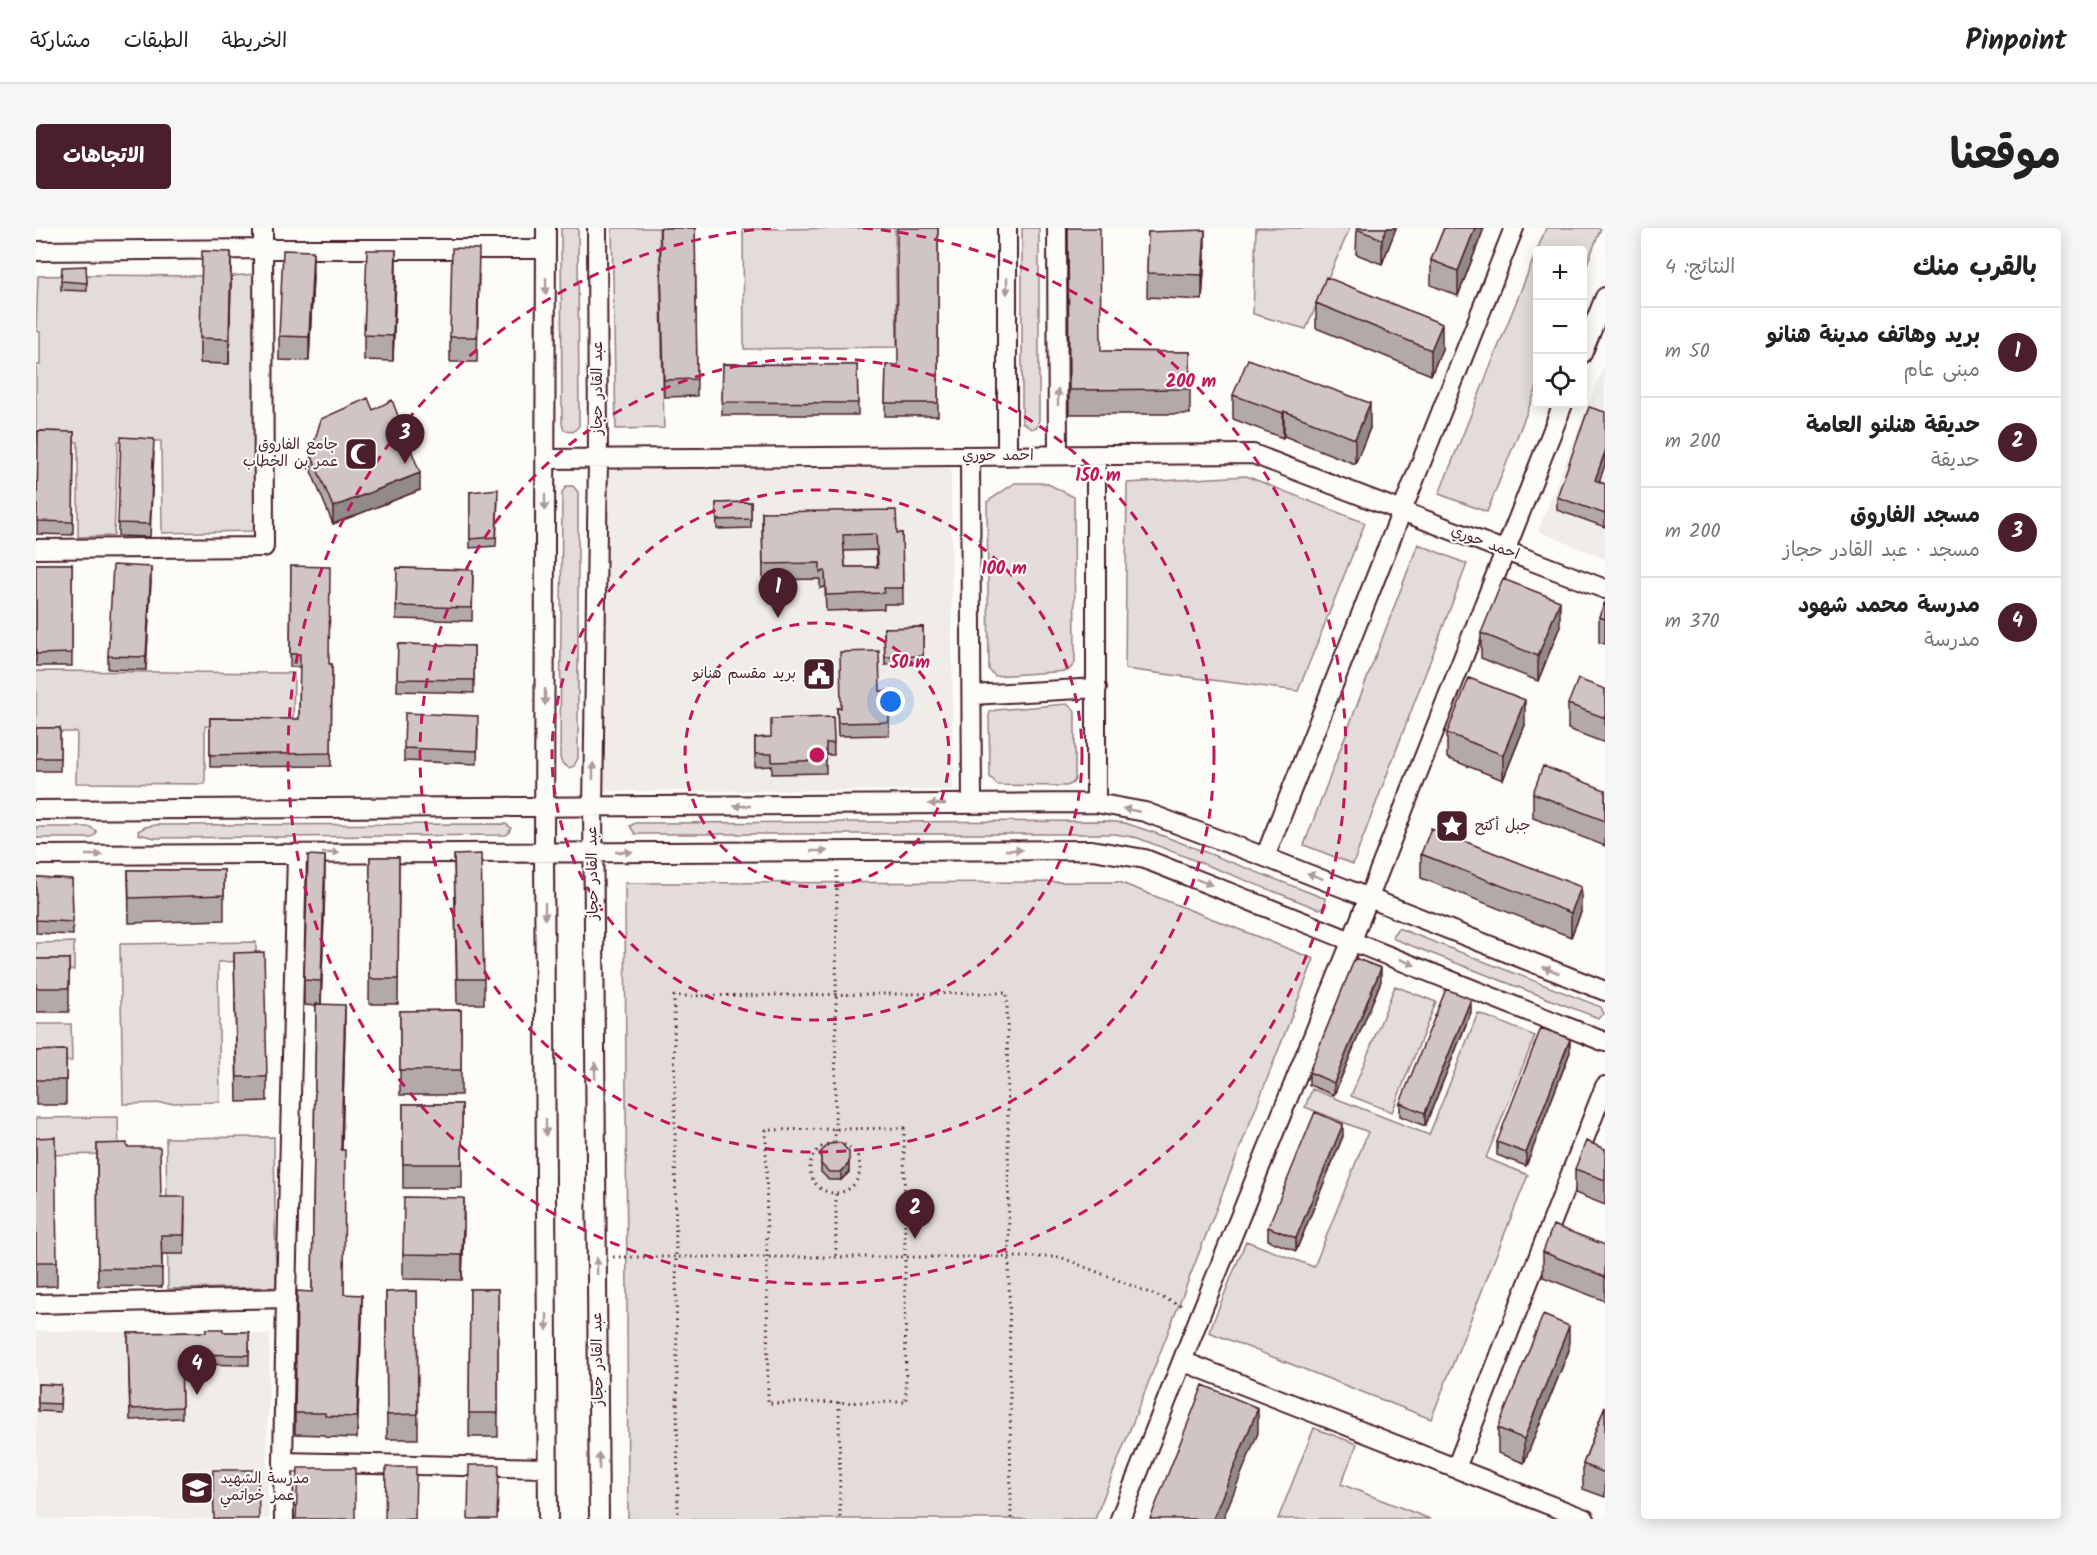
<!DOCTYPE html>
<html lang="ar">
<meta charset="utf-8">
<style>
:root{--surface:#fff;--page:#f6f6f6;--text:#222;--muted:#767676;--line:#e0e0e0;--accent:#4a1f2b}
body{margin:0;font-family:Kalam,"Playpen Sans Arabic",sans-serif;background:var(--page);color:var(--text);direction:rtl}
.controls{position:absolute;right:18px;top:18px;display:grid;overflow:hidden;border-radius:6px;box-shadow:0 3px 15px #0003}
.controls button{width:54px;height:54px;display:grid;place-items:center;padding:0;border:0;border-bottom:2px solid var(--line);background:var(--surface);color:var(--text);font:30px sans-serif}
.you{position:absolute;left:855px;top:474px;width:21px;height:21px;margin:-15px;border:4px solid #fff;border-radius:50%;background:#1a73e8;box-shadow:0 0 0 9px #1a73e833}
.badge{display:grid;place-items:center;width:39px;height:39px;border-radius:50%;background:var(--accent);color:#fff;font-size:20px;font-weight:700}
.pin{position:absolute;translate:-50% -50px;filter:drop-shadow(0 2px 3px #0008)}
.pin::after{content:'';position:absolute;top:32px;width:21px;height:18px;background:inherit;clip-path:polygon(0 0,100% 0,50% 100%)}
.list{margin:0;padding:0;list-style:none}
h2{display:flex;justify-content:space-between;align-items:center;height:78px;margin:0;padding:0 24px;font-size:26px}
h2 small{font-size:20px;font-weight:400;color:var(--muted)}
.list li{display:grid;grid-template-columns:39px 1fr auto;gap:18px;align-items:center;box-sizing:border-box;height:90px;padding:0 24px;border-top:2px solid var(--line)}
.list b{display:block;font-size:22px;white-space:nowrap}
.list p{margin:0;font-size:20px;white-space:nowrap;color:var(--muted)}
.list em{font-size:20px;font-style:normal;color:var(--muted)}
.icon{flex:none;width:33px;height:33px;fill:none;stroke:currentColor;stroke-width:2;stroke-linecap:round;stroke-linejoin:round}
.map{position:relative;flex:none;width:1569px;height:1291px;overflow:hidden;direction:ltr;border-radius:6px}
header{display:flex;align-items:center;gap:36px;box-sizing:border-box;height:84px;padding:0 30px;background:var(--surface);border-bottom:2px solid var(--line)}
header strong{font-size:28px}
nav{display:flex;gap:33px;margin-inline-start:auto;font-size:21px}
.intro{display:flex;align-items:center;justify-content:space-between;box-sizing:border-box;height:144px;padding:0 36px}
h1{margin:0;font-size:42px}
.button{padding:15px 27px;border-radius:6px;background:var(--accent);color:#fff;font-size:21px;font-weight:700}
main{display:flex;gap:36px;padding:0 36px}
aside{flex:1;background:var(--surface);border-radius:6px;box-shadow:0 3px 15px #0003}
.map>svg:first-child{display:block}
.built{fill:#f0ece8}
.green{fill:#e3dcda;stroke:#967e82;stroke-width:1.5}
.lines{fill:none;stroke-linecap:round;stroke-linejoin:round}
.street-casing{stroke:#4a1f2b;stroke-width:22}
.path{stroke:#4a1f2b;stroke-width:3;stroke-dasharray:1.5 4.5;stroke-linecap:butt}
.street{stroke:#fdfcf7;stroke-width:18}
.wall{fill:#b3a9a9;stroke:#4a1f2b;stroke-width:1.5;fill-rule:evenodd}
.shaded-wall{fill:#928a89;stroke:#4a1f2b;stroke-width:1.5}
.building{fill:#d0c5c4;stroke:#4a1f2b;stroke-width:1.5;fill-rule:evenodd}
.oneway{fill:#ac999b}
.ring{fill:none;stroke:#c2185b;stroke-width:3;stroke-dasharray:10 8}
.labels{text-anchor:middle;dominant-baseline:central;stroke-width:4.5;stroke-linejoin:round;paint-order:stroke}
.street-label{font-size:15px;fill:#4a1f2b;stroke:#fdfcf7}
.poi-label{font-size:15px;fill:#4a1f2b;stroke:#fdfcf7;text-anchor:end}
.centre{fill:#c2185b;stroke:#fdfcf7;stroke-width:3}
.ring-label{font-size:18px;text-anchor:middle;font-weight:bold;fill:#c2185b;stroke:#fdfcf7;stroke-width:4.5;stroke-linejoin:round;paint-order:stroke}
</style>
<header>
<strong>Pinpoint</strong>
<nav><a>الخريطة</a><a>الطبقات</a><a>مشاركة</a></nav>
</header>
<div class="intro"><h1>موقعنا</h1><a class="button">الاتجاهات</a></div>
<main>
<aside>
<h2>بالقرب منك<small>النتائج: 4</small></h2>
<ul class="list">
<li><span class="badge">1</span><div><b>بريد وهاتف مدينة هنانو</b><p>مبنى عام</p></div><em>50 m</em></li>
<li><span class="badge">2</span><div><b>حديقة هنلنو العامة</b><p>حديقة</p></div><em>200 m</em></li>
<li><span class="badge">3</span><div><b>مسجد الفاروق</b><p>مسجد · عبد القادر حجاز</p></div><em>200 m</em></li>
<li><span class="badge">4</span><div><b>مدرسة محمد شهود</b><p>مدرسة</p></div><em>370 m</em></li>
</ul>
</aside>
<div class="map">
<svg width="1569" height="1291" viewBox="0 0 1569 1291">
<rect width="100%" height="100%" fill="#fdfcf7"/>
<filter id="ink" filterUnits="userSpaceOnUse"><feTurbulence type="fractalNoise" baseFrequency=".0167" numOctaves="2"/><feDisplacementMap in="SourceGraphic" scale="12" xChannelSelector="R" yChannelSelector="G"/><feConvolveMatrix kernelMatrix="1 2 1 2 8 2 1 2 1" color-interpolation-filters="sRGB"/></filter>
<g filter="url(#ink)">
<!-- built -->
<path class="built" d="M1569,135v196l-67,-28z
M915,240l2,322 -351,1 4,-321z
M0,1103l234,3 -3,122 2,63h-233z"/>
<!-- green -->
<path class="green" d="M525,0h17l1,198 -6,6 -9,-2 -2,-6z
M576,0h47l5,200 -48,1z
M859,0l2,119 -153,2 -1,-120z
M986,0h17v192l-2,7 -6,2 -9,-7z
M1220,0h94l-44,101 -53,-15z
M1510,0h55l-18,46 -1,-24h-44l-1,137 -50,125 -48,-18z
M222,46l1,253 -7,4 -90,2 -1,-92h-43l-4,95 -36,1v-95l-42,-1v-76h4v-33l-4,-1 2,-55 48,-1 116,1 -2,87 29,1 2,-88z
M1210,248l119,47 -67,168 -173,-22 2,-186z
M979,255h31l28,14 1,166 -7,8 -73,5 -6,-6 -2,-168z
M531,258h6l5,6v266l-4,8 -5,2 -7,-5 -2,-5 2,-266z
M1382,316l49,20 -114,300 -49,-19z
M0,443l258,2 -1,53h-88v58l-129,-1 1,-51h-41z
M1031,476l7,6 1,3v66l-2,4 -6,3 -70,-1 -7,-8 -1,-61 1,-4 6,-2z
M1069,593l20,2 36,12 160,62 4,1 1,8 -6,3 -4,-1 -178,-70 -23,-4h-480l-5,-8 5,-3z
M470,596l5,4 -3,6 -3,1 -350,3 -16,-4 -1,-3 7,-4 10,-2z
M0,599h54l6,4v3l-5,4h-55z
M1083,654l195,77 -219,560h-467l-3,-636z
M1362,700l203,79 3,7 -6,4 -204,-79 -1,-4z
M38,714v28l-38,1v-28z
M220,714v19l-38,1 2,140 -97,2 -3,-160z
M1359,758l41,16 -44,110 -41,-16z
M1442,785l57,23 -49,122 42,17 -97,244 -222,-87 37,-91 68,26 54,-135 -63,-25 7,-18 117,46z
M0,796h35l1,37 -36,1z
M82,889l1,37 -83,1v-37z
M238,909l2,150 -108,2 -2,-151z
M1278,1200l43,16 -16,40 89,35h-152z"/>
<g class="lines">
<!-- street casing -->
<g class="street-casing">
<path id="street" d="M510,0l-2,624 4,667
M561,0l1,231 -5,348 6,712
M971,0v228
M1021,0l1,227
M0,23l227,-2h283
M1546,126l23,-57
M1060,227v348
M934,228l2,348
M509,231l708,-5 352,135
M0,321l228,-2 -1,-319
M936,467l125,-7
M0,582l1060,-7 49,9 120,45 340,134
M0,627l1056,-5 53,9 460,183
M1229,629l249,-629
M0,1076l250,-6
M1146,1133l403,158
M247,1234l264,6
M1420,1240l149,-382
M248,1291l-1,-57 3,-164 11,-444
M1084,1291l81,-206 151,-373 211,-536"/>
</g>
<!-- path -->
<path class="path" d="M868,900l2,274 -138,1 -2,-273z
M799,914l2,-274
M774 940a25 25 0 1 1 50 0a25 25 0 1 1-50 0Z
M800,966v63
M577,1029h447l125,50
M803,1174l1,117
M642,1291l-4,-523 333,-3 4,526"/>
<!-- street -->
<use href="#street" class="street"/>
</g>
<!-- wall -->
<path class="wall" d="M624,0h35l2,168 -33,1z
M902,0v188h-53l1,-51h12z
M1032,0l33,123 89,1v62h-121z
M1321,0h39l-14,36 -26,-10z
M1408,0h40l-26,68 -27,-11v-25z
M1112,4l57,23 -3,45 -55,-3z
M50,38l1,25 -26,-1v-9z
M443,46l-2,88h-27v-25z
M360,47l-3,86 -29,-1v-25z
M195,48l-2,88 -29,-1v-25z
M277,48l-4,85 -30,-1v-24z
M1280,75l126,46 -11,26 -115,-47z
M687,136l134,1 1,50h-136z
M1197,167l137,33 -15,36 -71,-28 -1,2 -50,-19z
M337,182l47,80 -87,34 -22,-53v-17z
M2,203l36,1 -1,103 -36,-1z
M118,224l-4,85 -32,-1v-13z
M1563,254l6,2v43l-48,-17v-13z
M434,264l28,6 -2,48 -26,2z
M715,274v26l-34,1 -1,-26z
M726,284l135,21h5l1,71h-19v5l-58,2 -1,-24 -5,1v-9l-57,1zM840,322l1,17h-32l-1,-16z
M0,336h36v102h-36z
M255,338l38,98h3l-1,102 -121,1v-49l89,1 1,-52h-10z
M361,340l76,2 -1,51 -76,-2z
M115,352l-5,90 -38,-1v-13z
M1569,374v42l-6,-2v-25z
M1524,398l-22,55 -57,-23v-25z
M887,399v37l-38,1 -1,-37z
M362,416l76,2v47l-77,-2z
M1569,461v54l-37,-14v-25z
M844,463h8l1,44 -51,1 -1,-28h4z
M797,489l1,38h-8v18l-54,1v-8l-17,1v-29l16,-1z
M1489,497l-22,55 -56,-22v-25z
M0,500h24v43h-24z
M442,501l-1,35 -73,-3v-13z
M1569,562v56l-72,-28v-25z
M1385,626l160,58 -10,25 -150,-59z
M418,627l30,124v25h-27z
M334,629h29l-1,147h-29z
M92,642h96v50l-95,3z
M0,649l36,2 1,56 -37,-2z
M289,653l-4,124 24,22 -3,123 2,144 18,22 -5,122 -32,-1v-2l-30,-1v-21l17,-121 4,-286 -12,-1v-25z
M198,725l33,124v24l-30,1z
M0,731h33v53h-33z
M1345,753l-47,114 -25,-10v-13z
M425,782v85h-61v-84z
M1435,784l-46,114 -25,-10v-13z
M30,822v55h-30v-54z
M1534,824l-44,114 -29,-11v-13z
M367,876h59v84h-59z
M1307,908l-47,115 -28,-11v-13z
M0,910l21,124v24l-21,1z
M61,916l30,3 34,50 24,18 -1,39h-22v33l-64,-1z
M1569,921v56l-30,-12v-24z
M785,924l28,20 -8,8h-12l-8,-8z
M428,995l-2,57 -59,-1v-25z
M1569,1017v56l-62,-24v-25z
M434,1061h28v148h-29z
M381,1063l1,148h-31l-1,-147z
M187,1104h26v33l-68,-1 1,54 -52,2 -2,-87z
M1533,1122l-45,113 -26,-10v-25z
M2,1156l23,1 -1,27 -22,-1z
M1569,1178v91l-22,-8v-25z"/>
<!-- shaded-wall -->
<path class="shaded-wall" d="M1351,0h9l-14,36v-25z
M1439,0h9l-26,68v-25z
M1169,2v25l-3,45v-25z
M360,22v25l-3,86v-25z
M277,23v25l-4,85v-24z
M195,24v24l-2,88v-25z
M1406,96v25l-11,26v-25z
M1334,175v25l-15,36v-25z
M1248,183v25l-1,2v-25z
M1569,224v13l-10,28v-13z
M384,245v17l-87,34v-17z
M115,339v13l-5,90v-13z
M1524,373v25l-22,55v-25z
M1489,472v25l-22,55v-25z
M289,628v25l-4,125v-25z
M1545,659v25l-10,25v-24z
M1345,740v13l-47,114v-12z
M1435,771v13l-46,114v-13z
M309,777v22l-4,144v-21z
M1534,811v13l-44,114v-13z
M1307,896v12l-47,115v-13z
M813,935v9l-8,8v-8z
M428,970v25l-2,57v-25z
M326,1067v21l-5,122v-21z
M1533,1098v24l-45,113v-24z
M1222,1180v25l-35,86h-10z"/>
<!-- building -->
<path class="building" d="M624,0h35l2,151 -33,1z
M861,0h41v175h-53l1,-38h12z
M1032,0h32l1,123 89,1v37l-121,1z
M1321,0h30l-5,11 -26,-10z
M1408,0h31l-17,43 -27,-11z
M1169,2l-3,45 -55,-2 1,-41z
M416,20l27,1 -2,88h-27z
M247,22l30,1 -4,86 -30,-1z
M331,22h29l-3,86 -29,-1z
M166,23l29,1 -2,87 -29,-1z
M50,38l1,17 -26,-2 1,-14z
M1290,49l116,47 -11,26 -115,-47z
M1212,131l122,44 -15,36 -71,-28 -1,2 -50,-18z
M687,136l134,1 1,38 -136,-1z
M332,170l5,12 19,-10 28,73 -87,34 -22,-53 10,-35z
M1553,179l16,5v40l-10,28 10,4v30l-48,-17z
M2,203l36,1 -1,90 -36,-1z
M85,209l33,2 -4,85 -32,-1z
M462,261l-2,48 -26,2v-47z
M715,274v17l-34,1 -1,-17z
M860,282l1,23h5l1,55h-19v5l-58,2 -1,-24 -5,1v-9l-57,1 -1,-52zM840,306l2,33h-33l-2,-32z
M0,336h36v89l-36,1z
M77,337l38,2 -5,90 -38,-1z
M255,338l39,1 -1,97h3l-1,89 -121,2v-37l89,1 1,-65h-10z
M361,340l76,2 -1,38 -76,-2z
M1467,351l57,22 -22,55 -57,-23z
M1569,374v17l-6,-2z
M887,399v29l-38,1 -1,-29z
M362,416l76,2v34l-77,-1z
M843,423l1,40h8l1,31 -51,1 -1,-15h4l-1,-56z
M1433,450l56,22 -22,55 -56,-22z
M1542,451l27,10v29l-37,-14z
M369,485l73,3 -1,35 -73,-3z
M797,489l1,26h-8v17l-54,2v-8h-17v-16l16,-1v-18z
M0,500h24v30h-24z
M1507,538l62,24v31l-72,-28z
M1395,600l150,59 -10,26 -150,-59z
M445,626l3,125h-27l-3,-124z
M272,627l17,1 -4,125 -17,-1z
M334,629h29l-1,122h-29z
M92,642h96v25l-95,3z
M0,649l36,2 1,43 -37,-2z
M228,724l3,125h-30l-3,-124z
M1319,730l26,10 -47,115 -25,-11z
M0,731h33v29h-33z
M1410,761l25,10 -46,114 -25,-10z
M280,776l29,1 -4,145h4l-1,144 18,1 -5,122 -32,-1v-3h-30l2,-122 15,1z
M425,782v60h-61v-59z
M1505,800l29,11 -44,114 -29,-11z
M30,822v30h-30v-29z
M367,876h59v60h-59z
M1279,884l28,12 -47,114 -28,-11z
M19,909l2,125h-21v-124z
M1550,913l19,8v31l-30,-11z
M91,915v4h33l1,50h24l-1,38h-23l1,34 -64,-1 -1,-124z
M805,915l8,9v11l-8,9h-12l-8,-8v-12l8,-8z
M368,969l60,1 -2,57 -59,-1z
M1517,997l52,20v32l-62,-25z
M434,1061h28v124h-29z
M381,1063l1,123 -31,1 -1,-123z
M1507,1087l26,11 -45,113 -26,-11z
M170,1101h17v3h26v23l-68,-1 1,53 -52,2 -2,-76 78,-1z
M2,1156l23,1 -1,19 -22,-1z
M1167,1157l55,23 -45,111h-63z
M1569,1178v67l-22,-9z
M433,1237h30l-2,54h-29z
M350,1239h30l-1,52h-30z
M262,1240h57v51h-59z
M177,1242h45l1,49h-45z"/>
<!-- one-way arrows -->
<defs><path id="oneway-solid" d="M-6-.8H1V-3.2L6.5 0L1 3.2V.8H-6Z" transform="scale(1.5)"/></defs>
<g class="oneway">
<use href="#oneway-solid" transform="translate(510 58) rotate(90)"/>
<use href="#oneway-solid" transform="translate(971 58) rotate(90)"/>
<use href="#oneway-solid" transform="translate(1022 169) rotate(-90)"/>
<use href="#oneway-solid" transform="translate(509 274) rotate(90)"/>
<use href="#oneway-solid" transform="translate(509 469) rotate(90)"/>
<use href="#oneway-solid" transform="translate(557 543) rotate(-89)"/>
<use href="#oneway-solid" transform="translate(901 576) rotate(180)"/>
<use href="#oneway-solid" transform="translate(706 578) rotate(180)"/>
<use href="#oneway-solid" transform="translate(1095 582) rotate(-169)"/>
<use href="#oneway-solid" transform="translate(978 622)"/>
<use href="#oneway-solid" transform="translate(783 623)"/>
<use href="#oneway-solid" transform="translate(588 624)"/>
<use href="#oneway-solid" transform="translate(295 625)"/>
<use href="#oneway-solid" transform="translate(58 627)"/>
<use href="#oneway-solid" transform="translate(1279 648) rotate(-159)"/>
<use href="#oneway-solid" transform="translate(1168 654) rotate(21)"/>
<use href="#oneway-solid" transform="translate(509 683) rotate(90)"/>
<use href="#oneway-solid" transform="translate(1371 734) rotate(22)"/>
<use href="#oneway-solid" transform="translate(1515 742) rotate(-158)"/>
<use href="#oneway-solid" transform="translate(559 843) rotate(-91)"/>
<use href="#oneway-solid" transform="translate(510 899) rotate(90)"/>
<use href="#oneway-solid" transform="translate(561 1038) rotate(-91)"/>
<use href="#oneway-solid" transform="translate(511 1094) rotate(90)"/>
<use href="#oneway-solid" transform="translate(563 1233) rotate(-91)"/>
</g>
</g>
<!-- distance rings -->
<g class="ring">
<circle cx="781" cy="527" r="132"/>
<circle cx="781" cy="527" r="265"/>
<circle cx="781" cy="527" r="397"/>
<path d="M827 0A529 529 0 1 1 735 0"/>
</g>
<!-- icons -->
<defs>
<g id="mosque-square" transform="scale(1.725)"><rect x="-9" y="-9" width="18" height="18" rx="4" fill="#4a1f2b" stroke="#fdfcf7"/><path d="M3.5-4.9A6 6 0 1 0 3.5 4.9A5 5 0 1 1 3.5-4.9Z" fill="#fff"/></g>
<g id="civic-square" transform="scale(1.725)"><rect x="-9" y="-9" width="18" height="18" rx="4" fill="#4a1f2b" stroke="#fdfcf7"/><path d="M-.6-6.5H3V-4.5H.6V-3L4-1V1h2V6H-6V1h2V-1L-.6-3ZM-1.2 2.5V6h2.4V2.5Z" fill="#fff"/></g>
<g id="sight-square" transform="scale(1.725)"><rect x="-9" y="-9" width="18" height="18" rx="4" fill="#4a1f2b" stroke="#fdfcf7"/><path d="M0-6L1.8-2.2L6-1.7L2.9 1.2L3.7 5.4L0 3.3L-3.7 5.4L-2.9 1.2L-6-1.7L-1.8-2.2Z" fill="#fff"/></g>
<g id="school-square" transform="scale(1.725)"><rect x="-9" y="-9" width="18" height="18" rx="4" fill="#4a1f2b" stroke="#fdfcf7"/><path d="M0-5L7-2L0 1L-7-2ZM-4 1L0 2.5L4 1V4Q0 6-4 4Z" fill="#fff"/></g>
</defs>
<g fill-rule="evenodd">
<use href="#mosque-square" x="325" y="226"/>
<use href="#civic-square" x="783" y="446"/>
<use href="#sight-square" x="1416" y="598"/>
<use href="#school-square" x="161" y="1260"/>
</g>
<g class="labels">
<!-- street labels -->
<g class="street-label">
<text transform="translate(562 160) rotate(-90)">عبد القادر حجاز</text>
<text x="962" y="228">احمد حوري</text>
<text transform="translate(1449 315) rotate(21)">احمد حوري</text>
<text transform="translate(557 645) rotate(-91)">عبد القادر حجاز</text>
<text transform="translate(562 1131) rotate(-91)">عبد القادر حجاز</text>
</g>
<!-- poi labels -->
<g class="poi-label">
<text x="302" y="217">جامع الفاروق<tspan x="302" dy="17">عمر بن الخطاب</tspan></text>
<text x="760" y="446">بريد مقسم هنانو</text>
<text x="1439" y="598" text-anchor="start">جبل أكتح</text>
<text x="184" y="1251" text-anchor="start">مدرسة الشهيد<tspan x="184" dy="17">عمر خواتمي</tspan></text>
</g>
</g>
<circle cx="781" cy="527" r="9" class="centre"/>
<g class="ring-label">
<text x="1155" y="159">200 m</text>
<text x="1062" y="253">150 m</text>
<text x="968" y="346">100 m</text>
<text x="874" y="440">50 m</text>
</g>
</svg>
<div class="controls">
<button>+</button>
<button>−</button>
<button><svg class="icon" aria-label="locate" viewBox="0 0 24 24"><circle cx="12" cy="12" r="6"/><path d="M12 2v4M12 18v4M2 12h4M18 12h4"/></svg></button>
</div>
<div class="you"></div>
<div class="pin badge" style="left:742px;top:390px">1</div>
<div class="pin badge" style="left:879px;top:1011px">2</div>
<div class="pin badge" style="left:369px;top:236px">3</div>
<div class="pin badge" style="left:161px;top:1167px">4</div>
</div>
</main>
